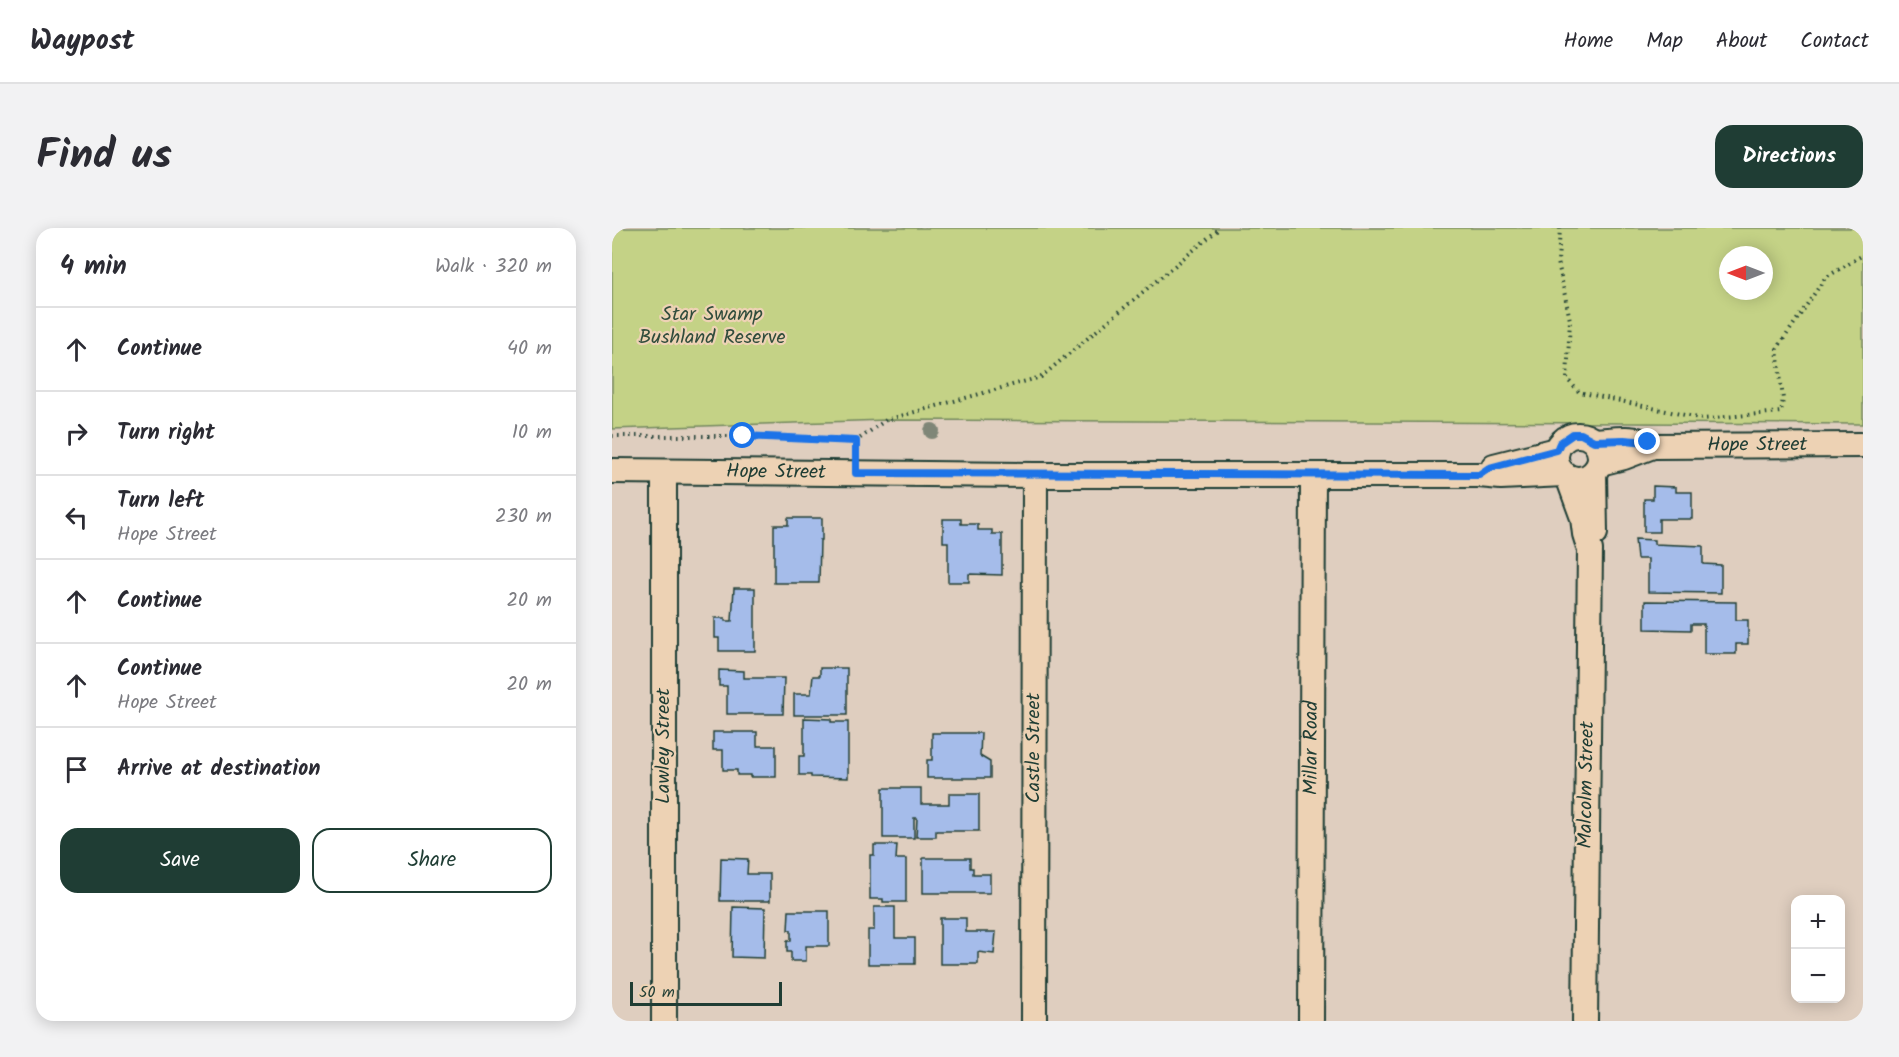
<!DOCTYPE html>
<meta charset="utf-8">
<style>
:root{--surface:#fff;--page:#f2f2f3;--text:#2b2b33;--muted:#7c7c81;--line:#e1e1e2;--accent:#1f3d34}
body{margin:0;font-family:Kalam,sans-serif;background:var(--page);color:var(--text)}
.controls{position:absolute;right:18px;bottom:18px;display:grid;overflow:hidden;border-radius:12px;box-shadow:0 3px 15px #0003}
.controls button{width:54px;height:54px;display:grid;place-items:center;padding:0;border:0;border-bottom:2px solid var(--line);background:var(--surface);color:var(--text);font:30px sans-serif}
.compass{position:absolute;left:1107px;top:18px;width:54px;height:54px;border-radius:50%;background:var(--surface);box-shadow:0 3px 15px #0003;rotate:270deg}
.scale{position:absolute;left:18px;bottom:15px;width:152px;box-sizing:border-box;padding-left:6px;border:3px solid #1f3d34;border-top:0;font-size:16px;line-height:21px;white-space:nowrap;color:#1f3d34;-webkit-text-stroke:4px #edd2b4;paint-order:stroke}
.stop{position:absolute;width:18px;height:18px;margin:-14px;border:4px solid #1a73e8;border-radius:50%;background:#fff}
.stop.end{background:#1a73e8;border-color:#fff;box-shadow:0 2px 6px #0008}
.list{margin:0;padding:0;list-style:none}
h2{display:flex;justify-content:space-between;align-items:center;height:78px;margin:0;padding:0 24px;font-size:26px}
h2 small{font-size:20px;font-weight:400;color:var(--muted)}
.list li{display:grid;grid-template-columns:39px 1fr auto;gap:18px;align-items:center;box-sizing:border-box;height:84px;padding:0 24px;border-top:2px solid var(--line)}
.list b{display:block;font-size:22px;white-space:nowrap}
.list p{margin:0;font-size:20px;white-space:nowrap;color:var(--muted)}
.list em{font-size:20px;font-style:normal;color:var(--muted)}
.actions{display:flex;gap:12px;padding:18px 24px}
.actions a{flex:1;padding:14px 0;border:2px solid var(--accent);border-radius:18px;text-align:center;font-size:21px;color:var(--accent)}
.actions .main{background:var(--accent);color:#fff}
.icon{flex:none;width:33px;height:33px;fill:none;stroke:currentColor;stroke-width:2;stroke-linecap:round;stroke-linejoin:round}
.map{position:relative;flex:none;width:1251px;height:793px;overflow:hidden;border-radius:18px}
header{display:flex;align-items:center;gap:36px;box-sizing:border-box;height:84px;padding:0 30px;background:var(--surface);border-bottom:2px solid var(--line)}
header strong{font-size:28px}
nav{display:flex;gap:33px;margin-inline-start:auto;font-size:21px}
.intro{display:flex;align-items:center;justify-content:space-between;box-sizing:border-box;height:144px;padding:0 36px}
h1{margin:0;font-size:42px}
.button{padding:15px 27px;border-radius:18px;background:var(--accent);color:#fff;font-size:21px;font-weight:700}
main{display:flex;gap:36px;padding:0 36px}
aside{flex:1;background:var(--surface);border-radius:18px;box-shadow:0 3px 15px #0003}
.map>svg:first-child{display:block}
.green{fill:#c4d286;stroke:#72885d;stroke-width:1.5;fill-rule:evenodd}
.building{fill:#a5bcea;stroke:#1f3d34;stroke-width:1.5}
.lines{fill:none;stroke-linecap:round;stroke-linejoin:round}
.minor-casing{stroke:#1f3d34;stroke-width:28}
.path{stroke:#1f3d34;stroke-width:4;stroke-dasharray:1.5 4.5;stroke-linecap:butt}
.minor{stroke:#edd2b4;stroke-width:24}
.tree{fill:#7f8677}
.route{stroke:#1a73e8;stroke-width:8}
.labels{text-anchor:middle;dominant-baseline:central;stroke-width:4.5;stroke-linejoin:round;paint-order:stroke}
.park-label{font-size:20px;fill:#304c3c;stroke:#edd2b4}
.street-label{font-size:20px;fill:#1f3d34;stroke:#edd2b4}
</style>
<header>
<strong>Waypost</strong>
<nav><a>Home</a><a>Map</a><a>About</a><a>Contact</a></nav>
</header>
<div class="intro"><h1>Find us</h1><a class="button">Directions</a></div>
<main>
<aside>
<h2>4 min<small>Walk · 320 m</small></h2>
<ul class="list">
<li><svg class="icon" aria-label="ahead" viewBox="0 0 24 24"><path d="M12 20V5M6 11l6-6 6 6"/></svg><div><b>Continue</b></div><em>40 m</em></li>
<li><svg class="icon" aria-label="right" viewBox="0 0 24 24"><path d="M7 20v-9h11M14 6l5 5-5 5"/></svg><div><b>Turn right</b></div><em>10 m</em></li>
<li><svg class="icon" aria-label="left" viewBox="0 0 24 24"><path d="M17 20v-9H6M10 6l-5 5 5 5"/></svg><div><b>Turn left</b><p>Hope Street</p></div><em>230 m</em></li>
<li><svg class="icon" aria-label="ahead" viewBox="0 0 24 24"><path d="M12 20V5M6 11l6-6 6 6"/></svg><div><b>Continue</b></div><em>20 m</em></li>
<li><svg class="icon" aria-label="ahead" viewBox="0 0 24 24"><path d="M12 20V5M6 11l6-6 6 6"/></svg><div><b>Continue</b><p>Hope Street</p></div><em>20 m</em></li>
<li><svg class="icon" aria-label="arrive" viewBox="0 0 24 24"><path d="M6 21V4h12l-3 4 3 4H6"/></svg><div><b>Arrive at destination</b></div></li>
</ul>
<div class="actions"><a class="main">Save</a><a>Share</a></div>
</aside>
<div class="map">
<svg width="1251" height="793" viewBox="0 0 1251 793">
<rect width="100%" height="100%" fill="#dfcebf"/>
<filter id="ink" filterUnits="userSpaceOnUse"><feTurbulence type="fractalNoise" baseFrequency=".0167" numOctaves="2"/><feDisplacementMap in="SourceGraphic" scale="12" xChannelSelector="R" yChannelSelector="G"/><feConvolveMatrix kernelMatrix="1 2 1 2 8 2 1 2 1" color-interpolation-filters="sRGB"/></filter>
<g filter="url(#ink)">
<!-- green -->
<path class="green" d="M0,0h1251v196l-977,-4 -274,9zM1116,27h36v36h-36z"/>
<!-- building -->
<path class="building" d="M1041,258l23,1v5h16v27h-33v13h-15v-33h9z
M176,290h34v22h-2l-1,43h-45v-58h14z
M331,291h18v5h17v6h14v4h10v41l-33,-1v8h-21v-40h-5z
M1023,311l19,1v4l49,2v18l18,1v28l-73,-1v-33h-11z
M122,360h21v63h-36v-13h-4v-20h10v3h7z
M1033,373l91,1v18h12v24h-12v10h-32v-30h-13v6l-46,-1z
M208,440h27v47h-53v-21h17l2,-18h7z
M107,442l25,1v7h40l-1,36h-56v-28h-8z
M192,490l27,1v3h17v56l-37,-1v-2h-12v-19h5z
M101,504h44v14h19v31h-26v-2h-13v-5h-14v-20h-10z
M320,505h49l-1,23 10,6v16h-63v-18h5z
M271,560h38v16h28v-10h30v37h-43v6h-20l1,-19h-3v20h-31z
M262,617h23l-1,14h10v43h-23v-3h-13v-44h4z
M109,630l27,1 -1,15h23v27h-50z
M311,630h47v10h3v6h17v19h-67z
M121,679l32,1 -1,50 -32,-1z
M262,679h21v31h20v26h-47v-34h6z
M177,683h40v35h-23v15h-15v-9h-4v-11h4v-11h-3z
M328,690h26v14h30l-2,22 -16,-2v12h-38z"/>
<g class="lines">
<!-- minor casing -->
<g class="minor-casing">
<g id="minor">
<circle cx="966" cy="229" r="22"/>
<path d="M982,213c18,-1 44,-6 59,5"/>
<path id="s1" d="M988,235l24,-6 29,-11 210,-1"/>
<path d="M882,238l63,-16"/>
<path id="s2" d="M0,243l423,4h444l22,2 63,-3"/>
<path d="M52,244v549"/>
<path d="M982,244l1,61"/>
<path d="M956,249l15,41 2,16 5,16 -5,471"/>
<path id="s3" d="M422,793l1,-546"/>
<path id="s4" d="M699,793l2,-546"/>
</g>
</g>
<!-- path -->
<path class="path" d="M948,0l-2,34 12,58 -3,59 12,13 124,27 78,-7 2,-13 -6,-50 48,-71 38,-23
M0,208h131l113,5
M244,226v-13l30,-21 155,-43 179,-149"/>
<!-- minor -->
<use href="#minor" class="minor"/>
</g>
<!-- trees -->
<circle class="tree" cx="320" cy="203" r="8"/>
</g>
<g class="lines" filter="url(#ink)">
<!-- route -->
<path class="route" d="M131,208l113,5v32l623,2 10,-7 68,-18 3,-7 13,-9h8l13,7 30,-1 24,2"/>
</g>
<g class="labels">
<!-- park labels -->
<g class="park-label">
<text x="100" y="87">Star Swamp<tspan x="100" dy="23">Bushland Reserve</tspan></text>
</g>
<!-- street labels -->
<g class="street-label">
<text stroke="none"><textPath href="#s1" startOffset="160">Hope Street</textPath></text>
<text stroke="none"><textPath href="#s2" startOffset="164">Hope Street</textPath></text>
<text transform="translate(52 518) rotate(-90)">Lawley Street</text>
<text stroke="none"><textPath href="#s3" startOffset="273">Castle Street</textPath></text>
<text stroke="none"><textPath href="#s4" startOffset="273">Millar Road</textPath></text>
<text transform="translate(975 557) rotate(-89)">Malcolm Street</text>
</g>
</g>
</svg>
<div class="controls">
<button>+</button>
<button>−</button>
</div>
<svg class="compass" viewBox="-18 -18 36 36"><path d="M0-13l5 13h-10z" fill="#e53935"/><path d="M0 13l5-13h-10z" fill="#7c7c81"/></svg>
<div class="scale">50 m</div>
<div class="stop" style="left:131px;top:208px"></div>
<div class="stop end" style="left:1036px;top:214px"></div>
</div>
</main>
